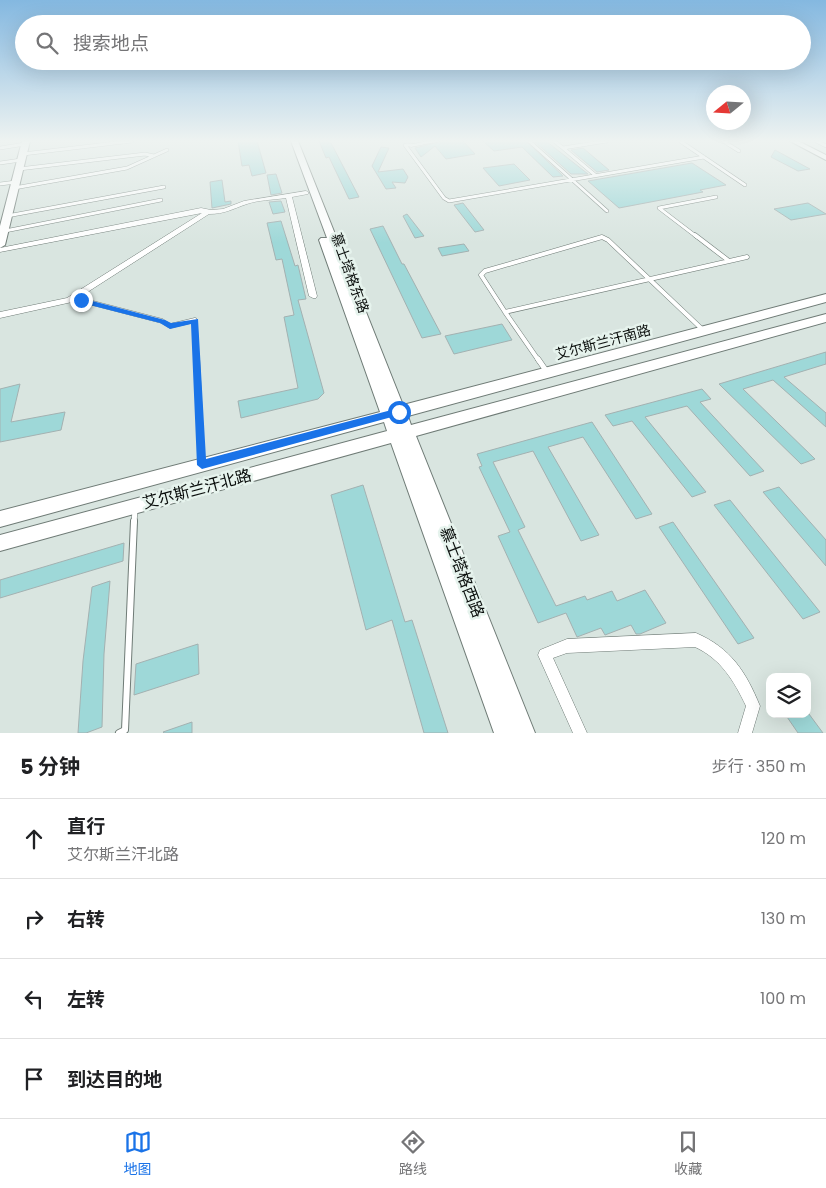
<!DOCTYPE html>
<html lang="zh">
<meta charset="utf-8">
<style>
:root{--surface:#fff;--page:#f6f6f6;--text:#202124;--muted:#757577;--line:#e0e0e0;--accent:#1a73e8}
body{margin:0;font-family:Poppins,"Noto Sans SC",sans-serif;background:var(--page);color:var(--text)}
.controls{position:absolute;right:15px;bottom:15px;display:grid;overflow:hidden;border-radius:10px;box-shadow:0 5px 20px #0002}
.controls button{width:45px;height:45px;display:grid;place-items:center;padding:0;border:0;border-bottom:1px solid var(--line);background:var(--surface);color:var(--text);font:25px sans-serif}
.compass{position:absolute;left:706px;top:85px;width:45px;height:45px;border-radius:50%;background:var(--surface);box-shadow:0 5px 20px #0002;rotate:252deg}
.stop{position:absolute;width:15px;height:15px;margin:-11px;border:4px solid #1a73e8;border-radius:50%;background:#fff}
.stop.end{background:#1a73e8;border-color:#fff;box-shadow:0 1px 5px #0008}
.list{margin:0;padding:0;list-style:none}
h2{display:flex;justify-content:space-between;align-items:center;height:65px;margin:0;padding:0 20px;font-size:21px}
h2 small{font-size:16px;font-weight:400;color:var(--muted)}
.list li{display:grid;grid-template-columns:32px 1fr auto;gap:15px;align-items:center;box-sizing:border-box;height:80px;padding:0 20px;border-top:1px solid var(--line)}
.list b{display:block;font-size:19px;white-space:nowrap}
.list p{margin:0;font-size:16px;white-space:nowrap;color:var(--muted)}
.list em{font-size:16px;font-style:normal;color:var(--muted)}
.icon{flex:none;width:28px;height:28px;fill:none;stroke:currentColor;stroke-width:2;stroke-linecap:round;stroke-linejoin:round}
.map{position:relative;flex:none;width:826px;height:733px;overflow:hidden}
.search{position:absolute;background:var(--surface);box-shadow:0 5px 20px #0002;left:15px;right:15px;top:15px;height:55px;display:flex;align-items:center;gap:12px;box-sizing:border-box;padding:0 18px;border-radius:28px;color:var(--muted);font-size:19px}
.sheet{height:385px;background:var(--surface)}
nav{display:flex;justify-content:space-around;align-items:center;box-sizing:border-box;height:70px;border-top:1px solid var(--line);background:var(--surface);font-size:14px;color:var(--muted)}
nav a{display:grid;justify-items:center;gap:2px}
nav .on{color:var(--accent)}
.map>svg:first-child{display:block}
.building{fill:#9ed8d8;stroke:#a3b1b1}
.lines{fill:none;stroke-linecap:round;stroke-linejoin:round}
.lane-far3-casing{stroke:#6f7b76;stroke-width:4}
.lane-far2-casing{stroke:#6f7b76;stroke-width:5}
.lane-far1-casing{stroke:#6f7b76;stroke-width:6}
.lane-casing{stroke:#6f7b76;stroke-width:8}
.street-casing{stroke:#6f7b76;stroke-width:1}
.secondary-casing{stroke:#6f7b76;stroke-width:2}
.lane-far3{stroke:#fff;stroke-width:3}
.lane-far2{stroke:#fff;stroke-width:4}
.lane-far1{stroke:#fff;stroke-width:5}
.lane{stroke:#fff;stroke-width:6}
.street{fill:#fff;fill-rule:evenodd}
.secondary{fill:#fff;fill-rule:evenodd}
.route{fill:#1a73e8}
.labels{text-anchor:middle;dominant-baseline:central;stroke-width:5;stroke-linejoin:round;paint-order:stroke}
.street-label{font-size:14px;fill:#0a0e0c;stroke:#e6f3ed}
.near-street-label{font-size:16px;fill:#0a0e0c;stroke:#e6f3ed}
</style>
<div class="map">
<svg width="826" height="733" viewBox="0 0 826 733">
<rect width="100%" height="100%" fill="#d9e5e0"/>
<!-- building -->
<path class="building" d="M238,141h19l9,32 -14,3 -3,-11 -7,1z
M319,141h11l29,56 -10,2 -20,-42 -3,1z
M443,141h20l12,13 -29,5 -11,-13 -14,11 -6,-9z
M483,141h43l37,35 -10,1 -31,-30 -28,4z
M534,141h12l42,33h-17z
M381,147l8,1 -11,24 25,-3 5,8 -3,6 -13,-1 4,6 -10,1 -14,-23z
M583,148l26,22 -12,2 -26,-22z
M775,150l35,19 -12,2 -27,-14z
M692,163l34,22 -26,5 3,2 -84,16 -31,-27z
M514,164l16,16 -31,6 -16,-18z
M276,174l6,19 -11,2 -4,-20z
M222,180l3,22 6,-1v3l-19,4 -2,-26z
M281,201l4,11 -12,2 -4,-12z
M463,203l21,27 -9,2 -21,-27z
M808,203l18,11 -35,6 -17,-11z
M407,214l17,22 -9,2 -12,-22z
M281,221l14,45 3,-1 8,34 -8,1 26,93 -6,6 -77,19 -3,-17 60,-13 -14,-71 10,-2 -12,-56 -6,1 -9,-37z
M383,226l19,38h2l37,70 -19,4 -52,-109z
M464,244l5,7 -27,5 -4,-8z
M502,324l10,16 -58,14 -9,-18z
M826,352v12l-42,13 42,36v14l-53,-47 -30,9 72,70 -14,5 -82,-80z
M20,384l-9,38 54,-10 -4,18 -61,12v-53z
M702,389l9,10 -11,3 64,69 -14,5 -63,-70 -42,11 61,75 -14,5 -60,-76 -19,5 -8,-11z
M592,422l60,92 -16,5 -53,-82 -35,10 51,88 -18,6 -48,-90 -40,11 32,65 -7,3 38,76 29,-10 2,4 25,-9 5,10 28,-11 21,33 -26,11h-4l-5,-9 -26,10 -4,-7 -24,9 -11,-24 -28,10 -40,-87 12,-4 -31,-65 3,-1 -5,-12z
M363,485l42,137 7,-2 36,113h-24l-32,-113 -26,10 -35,-135z
M779,487l47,53v26l-63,-74z
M730,500l90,112 -17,7 -89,-114z
M673,522l81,116 -16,6 -79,-117z
M124,543l-1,18 -123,37v-18z
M110,581l-6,73 -2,73 -16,6h-8l5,-72 9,-74z
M198,644l1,30 -65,21 2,-31z
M785,714h24l14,19h-25z
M192,722v11h-28l-1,-1z"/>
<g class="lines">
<!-- lane-far3 casing -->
<g class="lane-far3-casing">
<path id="lane-far3" d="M529,141l78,70
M554,141l9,7 44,-7
M680,141l65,44
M723,141l16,10
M816,141l10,5
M411,145h-6l39,53 5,3 255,-44
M0,148l25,-4
M563,148l32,27
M23,154l109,-13
M0,163l21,-3
M19,169l126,-15 9,2
M0,184l16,-2
M14,188l113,-20 40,-18
M7,216l157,-29
M5,231l156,-31
M697,237l-38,-29 57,-11"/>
</g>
<!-- lane-far2 casing -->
<g class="lane-far2-casing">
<path id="lane-far2" d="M695,235l34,26
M71,300h10l81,21 8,5 25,-6 2,41
M505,312l-24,-37 4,-4 117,-34 6,3 95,90
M539,361l-34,-49 242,-55"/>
</g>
<!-- lane-far1 casing -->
<g class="lane-far1-casing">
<path id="lane-far1" d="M197,359l5,104
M538,359l9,13
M134,523l1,-13"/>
</g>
<!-- lane casing -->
<g class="lane-casing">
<path id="lane" d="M119,733l6,-3 9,-209"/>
</g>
<!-- street casing -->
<g class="street-casing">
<path id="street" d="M429,141h12l-30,6 -3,-2z
M306,191l2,1v2l-16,3 25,99 -1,2h-3l-4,-2 -23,-98c-13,2 -28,2 -39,6 -15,5 -22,10 -38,10l-137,88 -72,16v-6l67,-14 135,-85 -202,39v-4l201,-40 10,2 12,-1 21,-8z
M696,633c35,15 50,39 64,73l-8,27h-14l8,-27c-12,-25 -25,-47 -51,-59l-128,6 -14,5 34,75h-14l-35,-78 2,-5 27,-11z"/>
</g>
<!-- secondary casing -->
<g class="secondary-casing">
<path id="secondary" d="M22,141h8l-25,104 -5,3v-22z
M291,141h7l105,264 423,-111v8l-418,114 3,9 415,-111v8l-410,114 119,297h-41l-103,-290 -391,108v-16l387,-104 -3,-9 -384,105v-16l380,-99 -61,-172 2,-2h6z
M790,141h8l28,14v5z"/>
</g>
<!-- lane-far3 -->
<use href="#lane-far3" class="lane-far3"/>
<!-- lane-far2 -->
<use href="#lane-far2" class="lane-far2"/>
<!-- lane-far1 -->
<use href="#lane-far1" class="lane-far1"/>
<!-- lane -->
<use href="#lane" class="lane"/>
<!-- street -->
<use href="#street" class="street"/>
<!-- secondary -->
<use href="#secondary" class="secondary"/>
</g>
<!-- sky -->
<linearGradient id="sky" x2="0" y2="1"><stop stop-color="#84b8e0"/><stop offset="0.58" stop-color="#eef3f1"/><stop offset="1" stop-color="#eef3f1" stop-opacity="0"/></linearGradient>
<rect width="826" height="243" fill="url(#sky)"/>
<!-- route -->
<path class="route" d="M81,298l84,22 6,3 27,-4 8,140 193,-51 5,4 -5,3 -197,54 -5,-4 -6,-141 -21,5 -10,-6 -82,-21 -1,-2z"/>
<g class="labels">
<!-- street labels -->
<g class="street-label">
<text transform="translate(350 273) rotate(70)">慕士塔格东路</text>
<text transform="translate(603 342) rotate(-15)">艾尔斯兰汗南路</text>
</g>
<!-- near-street labels -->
<g class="near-street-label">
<text transform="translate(197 489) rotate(-15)">艾尔斯兰汗北路</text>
<text transform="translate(462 572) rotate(69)">慕士塔格西路</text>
</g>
</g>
</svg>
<div class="controls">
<button><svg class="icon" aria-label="layers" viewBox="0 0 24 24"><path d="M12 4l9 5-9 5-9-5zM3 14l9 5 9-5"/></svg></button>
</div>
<svg class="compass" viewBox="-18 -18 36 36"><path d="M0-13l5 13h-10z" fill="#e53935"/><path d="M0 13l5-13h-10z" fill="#757577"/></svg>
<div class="stop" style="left:399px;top:412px"></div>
<div class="stop end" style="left:81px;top:300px"></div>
<div class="search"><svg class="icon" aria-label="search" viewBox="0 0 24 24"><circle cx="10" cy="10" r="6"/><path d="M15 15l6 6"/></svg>搜索地点</div>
</div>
<section class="sheet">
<h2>5 分钟<small>步行 · 350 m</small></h2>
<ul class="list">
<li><svg class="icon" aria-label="ahead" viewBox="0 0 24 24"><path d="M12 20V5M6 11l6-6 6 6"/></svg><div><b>直行</b><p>艾尔斯兰汗北路</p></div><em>120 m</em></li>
<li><svg class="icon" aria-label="right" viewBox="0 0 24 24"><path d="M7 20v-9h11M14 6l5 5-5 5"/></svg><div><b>右转</b></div><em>130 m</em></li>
<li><svg class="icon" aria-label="left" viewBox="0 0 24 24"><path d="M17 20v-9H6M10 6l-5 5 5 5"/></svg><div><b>左转</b></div><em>100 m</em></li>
<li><svg class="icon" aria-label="arrive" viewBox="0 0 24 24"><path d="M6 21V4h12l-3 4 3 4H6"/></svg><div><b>到达目的地</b></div></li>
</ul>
</section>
<nav>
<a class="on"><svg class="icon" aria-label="map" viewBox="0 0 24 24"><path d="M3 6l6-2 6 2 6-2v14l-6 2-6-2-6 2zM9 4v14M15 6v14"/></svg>地图</a>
<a><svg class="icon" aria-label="directions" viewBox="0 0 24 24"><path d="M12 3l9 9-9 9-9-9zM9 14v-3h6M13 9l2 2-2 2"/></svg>路线</a>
<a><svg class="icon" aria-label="saved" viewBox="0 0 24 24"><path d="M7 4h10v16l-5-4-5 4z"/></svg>收藏</a>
</nav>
